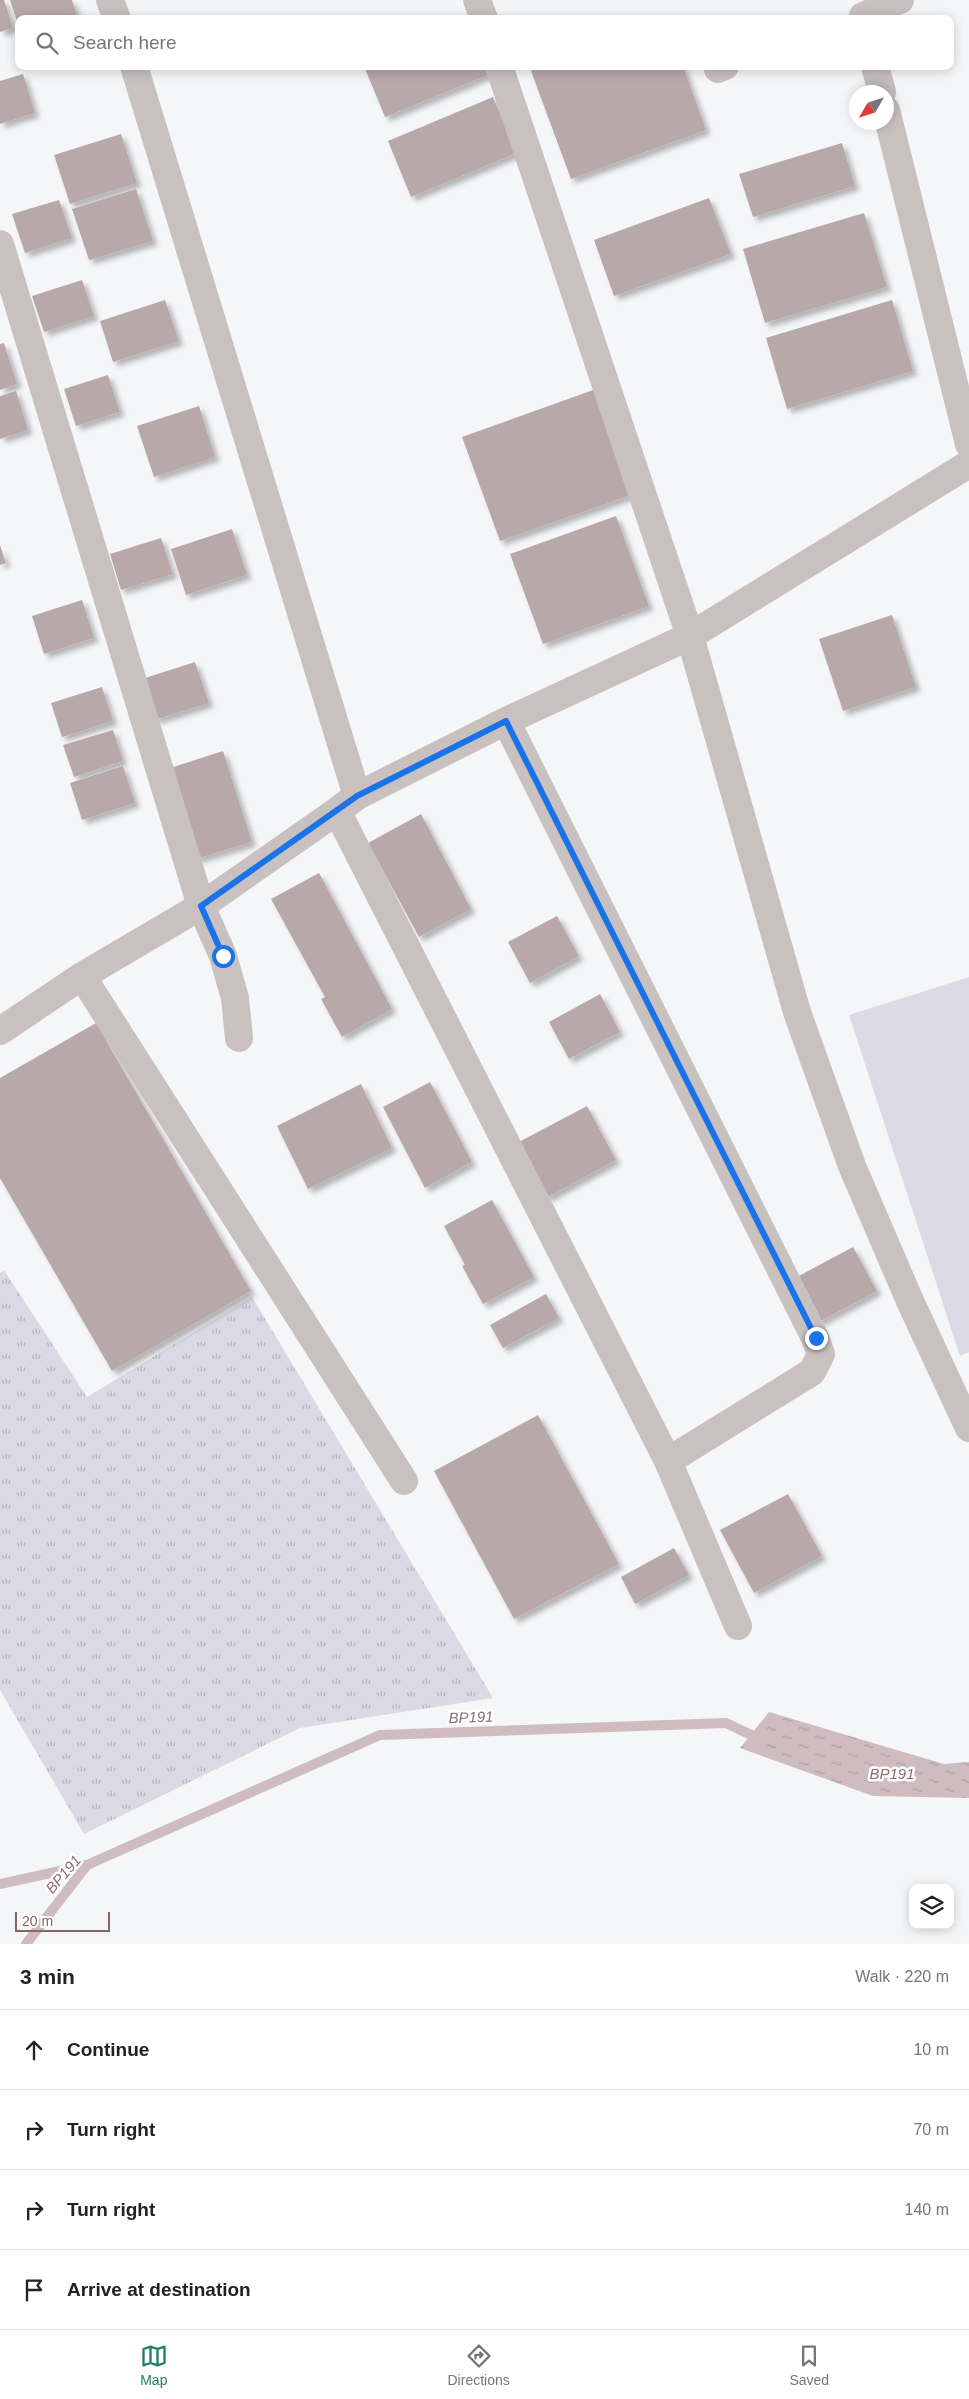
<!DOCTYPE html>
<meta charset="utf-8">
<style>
:root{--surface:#fff;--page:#f6f6f6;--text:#222;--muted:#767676;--line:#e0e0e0;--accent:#207e68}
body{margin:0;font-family:Arial,sans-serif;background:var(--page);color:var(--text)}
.controls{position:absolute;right:15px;bottom:15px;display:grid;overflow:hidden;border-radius:10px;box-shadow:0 2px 12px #0003}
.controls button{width:45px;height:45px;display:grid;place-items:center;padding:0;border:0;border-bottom:1px solid var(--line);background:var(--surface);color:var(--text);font:25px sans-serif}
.compass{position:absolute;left:849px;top:85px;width:45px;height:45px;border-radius:50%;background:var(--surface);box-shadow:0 2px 12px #0003;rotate:231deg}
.scale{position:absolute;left:15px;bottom:12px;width:95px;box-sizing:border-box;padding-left:5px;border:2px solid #886566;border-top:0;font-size:14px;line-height:18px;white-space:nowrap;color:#886566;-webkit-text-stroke:4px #fff;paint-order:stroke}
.stop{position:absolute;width:15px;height:15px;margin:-11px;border:4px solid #1a73e8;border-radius:50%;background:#fff}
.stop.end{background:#1a73e8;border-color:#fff;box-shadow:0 1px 5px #0008}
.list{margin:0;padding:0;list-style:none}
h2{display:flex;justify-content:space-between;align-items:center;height:65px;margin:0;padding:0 20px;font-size:21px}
h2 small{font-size:16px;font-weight:400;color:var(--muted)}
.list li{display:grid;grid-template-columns:32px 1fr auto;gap:15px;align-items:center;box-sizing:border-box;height:80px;padding:0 20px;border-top:1px solid var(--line)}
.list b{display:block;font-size:19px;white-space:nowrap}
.list em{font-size:16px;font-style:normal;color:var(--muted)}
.icon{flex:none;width:28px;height:28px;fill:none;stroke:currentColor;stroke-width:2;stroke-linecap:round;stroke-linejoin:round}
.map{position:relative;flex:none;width:969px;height:1944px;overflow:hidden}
.search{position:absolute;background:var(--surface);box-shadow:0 2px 12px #0003;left:15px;right:15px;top:15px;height:55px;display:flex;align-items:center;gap:12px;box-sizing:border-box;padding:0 18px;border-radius:10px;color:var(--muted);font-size:19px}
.sheet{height:385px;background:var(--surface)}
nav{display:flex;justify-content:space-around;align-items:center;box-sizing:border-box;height:70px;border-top:1px solid var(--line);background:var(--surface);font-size:14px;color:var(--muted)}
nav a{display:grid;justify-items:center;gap:2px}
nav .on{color:var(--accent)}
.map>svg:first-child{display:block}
.grass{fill:url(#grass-tufts)}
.green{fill:#dbdae4}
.water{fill:url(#water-ripples)}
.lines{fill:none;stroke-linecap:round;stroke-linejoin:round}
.stream{stroke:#cebcc1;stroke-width:10}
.building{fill:#b9a8aa;filter:url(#shadow)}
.minor{stroke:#c9c0c0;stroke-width:28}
.route{stroke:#1a73e8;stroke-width:6}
.labels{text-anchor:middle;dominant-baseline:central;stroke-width:5;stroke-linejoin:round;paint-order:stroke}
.water-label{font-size:15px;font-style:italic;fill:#926a72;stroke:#fff}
</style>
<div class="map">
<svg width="969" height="1944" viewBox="0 0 969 1944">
<defs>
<pattern id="grass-tufts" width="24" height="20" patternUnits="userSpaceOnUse" patternTransform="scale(1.25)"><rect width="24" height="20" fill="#dbdae4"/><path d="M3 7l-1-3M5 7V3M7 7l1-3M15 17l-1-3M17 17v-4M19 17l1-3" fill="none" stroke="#b7b4bd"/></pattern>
<pattern id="water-ripples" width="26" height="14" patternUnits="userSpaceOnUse" patternTransform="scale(1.25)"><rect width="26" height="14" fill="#cebcc1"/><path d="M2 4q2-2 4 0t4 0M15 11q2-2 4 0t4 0" fill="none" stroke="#ad9ca1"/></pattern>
<filter id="shadow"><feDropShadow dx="4.5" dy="4.5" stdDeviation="2.5" flood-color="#0004"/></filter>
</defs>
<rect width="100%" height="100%" fill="#f5f6f8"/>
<!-- grass -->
<path class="grass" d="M4,1270l83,127 165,-100 241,401 -193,30 -216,106 -84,-144v-417z"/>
<!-- green -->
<path class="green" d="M969,977v375l-9,4 -111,-341z"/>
<!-- water -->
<path class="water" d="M769,1712l175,52 25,-2v36l-96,-2 -133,-48z"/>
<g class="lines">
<!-- stream -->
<path class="stream" d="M0,1884l87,-19
M26,1944l61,-79 293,-130 346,-12 36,17"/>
</g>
<!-- building -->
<path class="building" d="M0,0h4l9,28 -13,4z
M10,0h62l6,19h-59l-1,6z
M364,66h120l4,9 -103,42z
M544,66h139l23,64 -135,49 -40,-108z
M23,74l12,39 -35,11v-43z
M493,97l24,56 -106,44 -23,-56z
M121,134l16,49 -67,21 -16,-49z
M842,143l13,43 -102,31 -14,-43z
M136,189l17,52 -64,19 -17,-51z
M709,198l22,56 -117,42 -20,-56z
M59,200l13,38 -47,15 -13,-39z
M864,213l23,74 -122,36 -22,-74z
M82,280l12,36 -50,16 -12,-36z
M165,300l14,41 -66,21 -13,-41z
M892,300l21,71 -126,38 -21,-71z
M4,343l13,41 -17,6v-46z
M108,375l12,37 -44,14 -12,-37z
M596,389l38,105 -134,47 -38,-104z
M16,391l12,39 -28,9v-43z
M199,406l16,51 -61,20 -17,-51z
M616,516l33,90 -106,38 -33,-90z
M232,529l15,46 -61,20 -15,-46z
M161,538l12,36 -52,16 -11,-36z
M0,545l6,18 -6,2z
M82,600l12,38 -50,16 -12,-38z
M892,615l24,72 -73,24 -24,-72z
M195,662l14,41 -54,17 -13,-41z
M102,687l11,34 -51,16 -11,-34z
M113,730l10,31 -49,16 -11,-32z
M223,751l29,91 -56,17 -29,-90z
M123,766l12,37 -53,17 -12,-37z
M421,814l50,95 -52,28 -51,-94z
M319,873l73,136 -50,28 -21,-38 4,-2 -54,-98z
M557,916l22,40 -49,27 -22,-41z
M600,994l20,38 -51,27 -20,-37z
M96,1023l155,268 -139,80 -112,-193v-100z
M430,1082l42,80 -47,26 -42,-81z
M361,1084l31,64 -84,41 -31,-63z
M587,1106l29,54 -70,38 -29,-55z
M492,1200l42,77 -51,27 -21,-38 3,-1 -21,-39z
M853,1247l24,44 -58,31 -24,-44z
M546,1294l13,24 -56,30 -13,-23z
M538,1415l81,149 -105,55 -80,-148z
M788,1494l34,62 -68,37 -34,-63z
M674,1548l15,27 -54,29 -14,-27z"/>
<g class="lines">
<!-- minor -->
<path class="minor" d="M110,0l7,19
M477,0l7,19
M864,19l-1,-3 37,-16
M134,66l223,730
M499,66l191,570 279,-172
M875,66l7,26
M718,69l7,-3
M886,110l83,334
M0,244l201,662 22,50 12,42 4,40
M506,721l309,617 6,16 -9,18 -144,89
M337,811l20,-15 149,-75 184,-85 107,376 55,154 58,135 59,127
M82,976l322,505
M0,1031l82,-55 119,-70 136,-95 331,650 70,165"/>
</g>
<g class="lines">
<!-- route -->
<path class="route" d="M223,956l-22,-50 156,-110 149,-75 310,617"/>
</g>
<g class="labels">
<!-- water labels -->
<g class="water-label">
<text transform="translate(471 1717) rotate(-2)">BP191</text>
<text x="892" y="1773">BP191</text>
<text transform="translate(63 1874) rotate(-49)">BP191</text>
</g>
</g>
</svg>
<div class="controls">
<button><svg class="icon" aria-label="layers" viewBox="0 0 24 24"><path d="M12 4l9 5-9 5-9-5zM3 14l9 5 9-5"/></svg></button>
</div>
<svg class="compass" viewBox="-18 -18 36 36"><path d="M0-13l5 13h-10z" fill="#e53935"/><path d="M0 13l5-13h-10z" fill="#767676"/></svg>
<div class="scale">20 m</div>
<div class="stop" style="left:223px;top:956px"></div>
<div class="stop end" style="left:816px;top:1338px"></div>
<div class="search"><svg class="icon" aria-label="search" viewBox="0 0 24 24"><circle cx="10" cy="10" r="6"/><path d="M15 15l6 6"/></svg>Search here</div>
</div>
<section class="sheet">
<h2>3 min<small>Walk · 220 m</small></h2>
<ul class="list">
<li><svg class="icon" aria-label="ahead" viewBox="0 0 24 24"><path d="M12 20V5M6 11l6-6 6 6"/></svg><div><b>Continue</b></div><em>10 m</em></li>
<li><svg class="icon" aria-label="right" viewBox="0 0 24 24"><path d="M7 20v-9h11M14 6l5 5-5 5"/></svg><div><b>Turn right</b></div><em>70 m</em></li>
<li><svg class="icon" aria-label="right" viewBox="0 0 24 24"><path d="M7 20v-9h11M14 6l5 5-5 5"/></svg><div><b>Turn right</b></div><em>140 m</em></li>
<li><svg class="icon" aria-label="arrive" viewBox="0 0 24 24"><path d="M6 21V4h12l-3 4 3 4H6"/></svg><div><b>Arrive at destination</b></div></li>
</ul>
</section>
<nav>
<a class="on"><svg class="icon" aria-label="map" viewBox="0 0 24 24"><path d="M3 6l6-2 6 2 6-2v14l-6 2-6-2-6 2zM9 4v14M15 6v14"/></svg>Map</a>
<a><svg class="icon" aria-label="directions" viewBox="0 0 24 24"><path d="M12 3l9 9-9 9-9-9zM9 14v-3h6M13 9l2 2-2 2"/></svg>Directions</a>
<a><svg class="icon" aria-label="saved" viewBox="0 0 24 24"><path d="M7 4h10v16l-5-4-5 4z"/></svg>Saved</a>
</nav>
